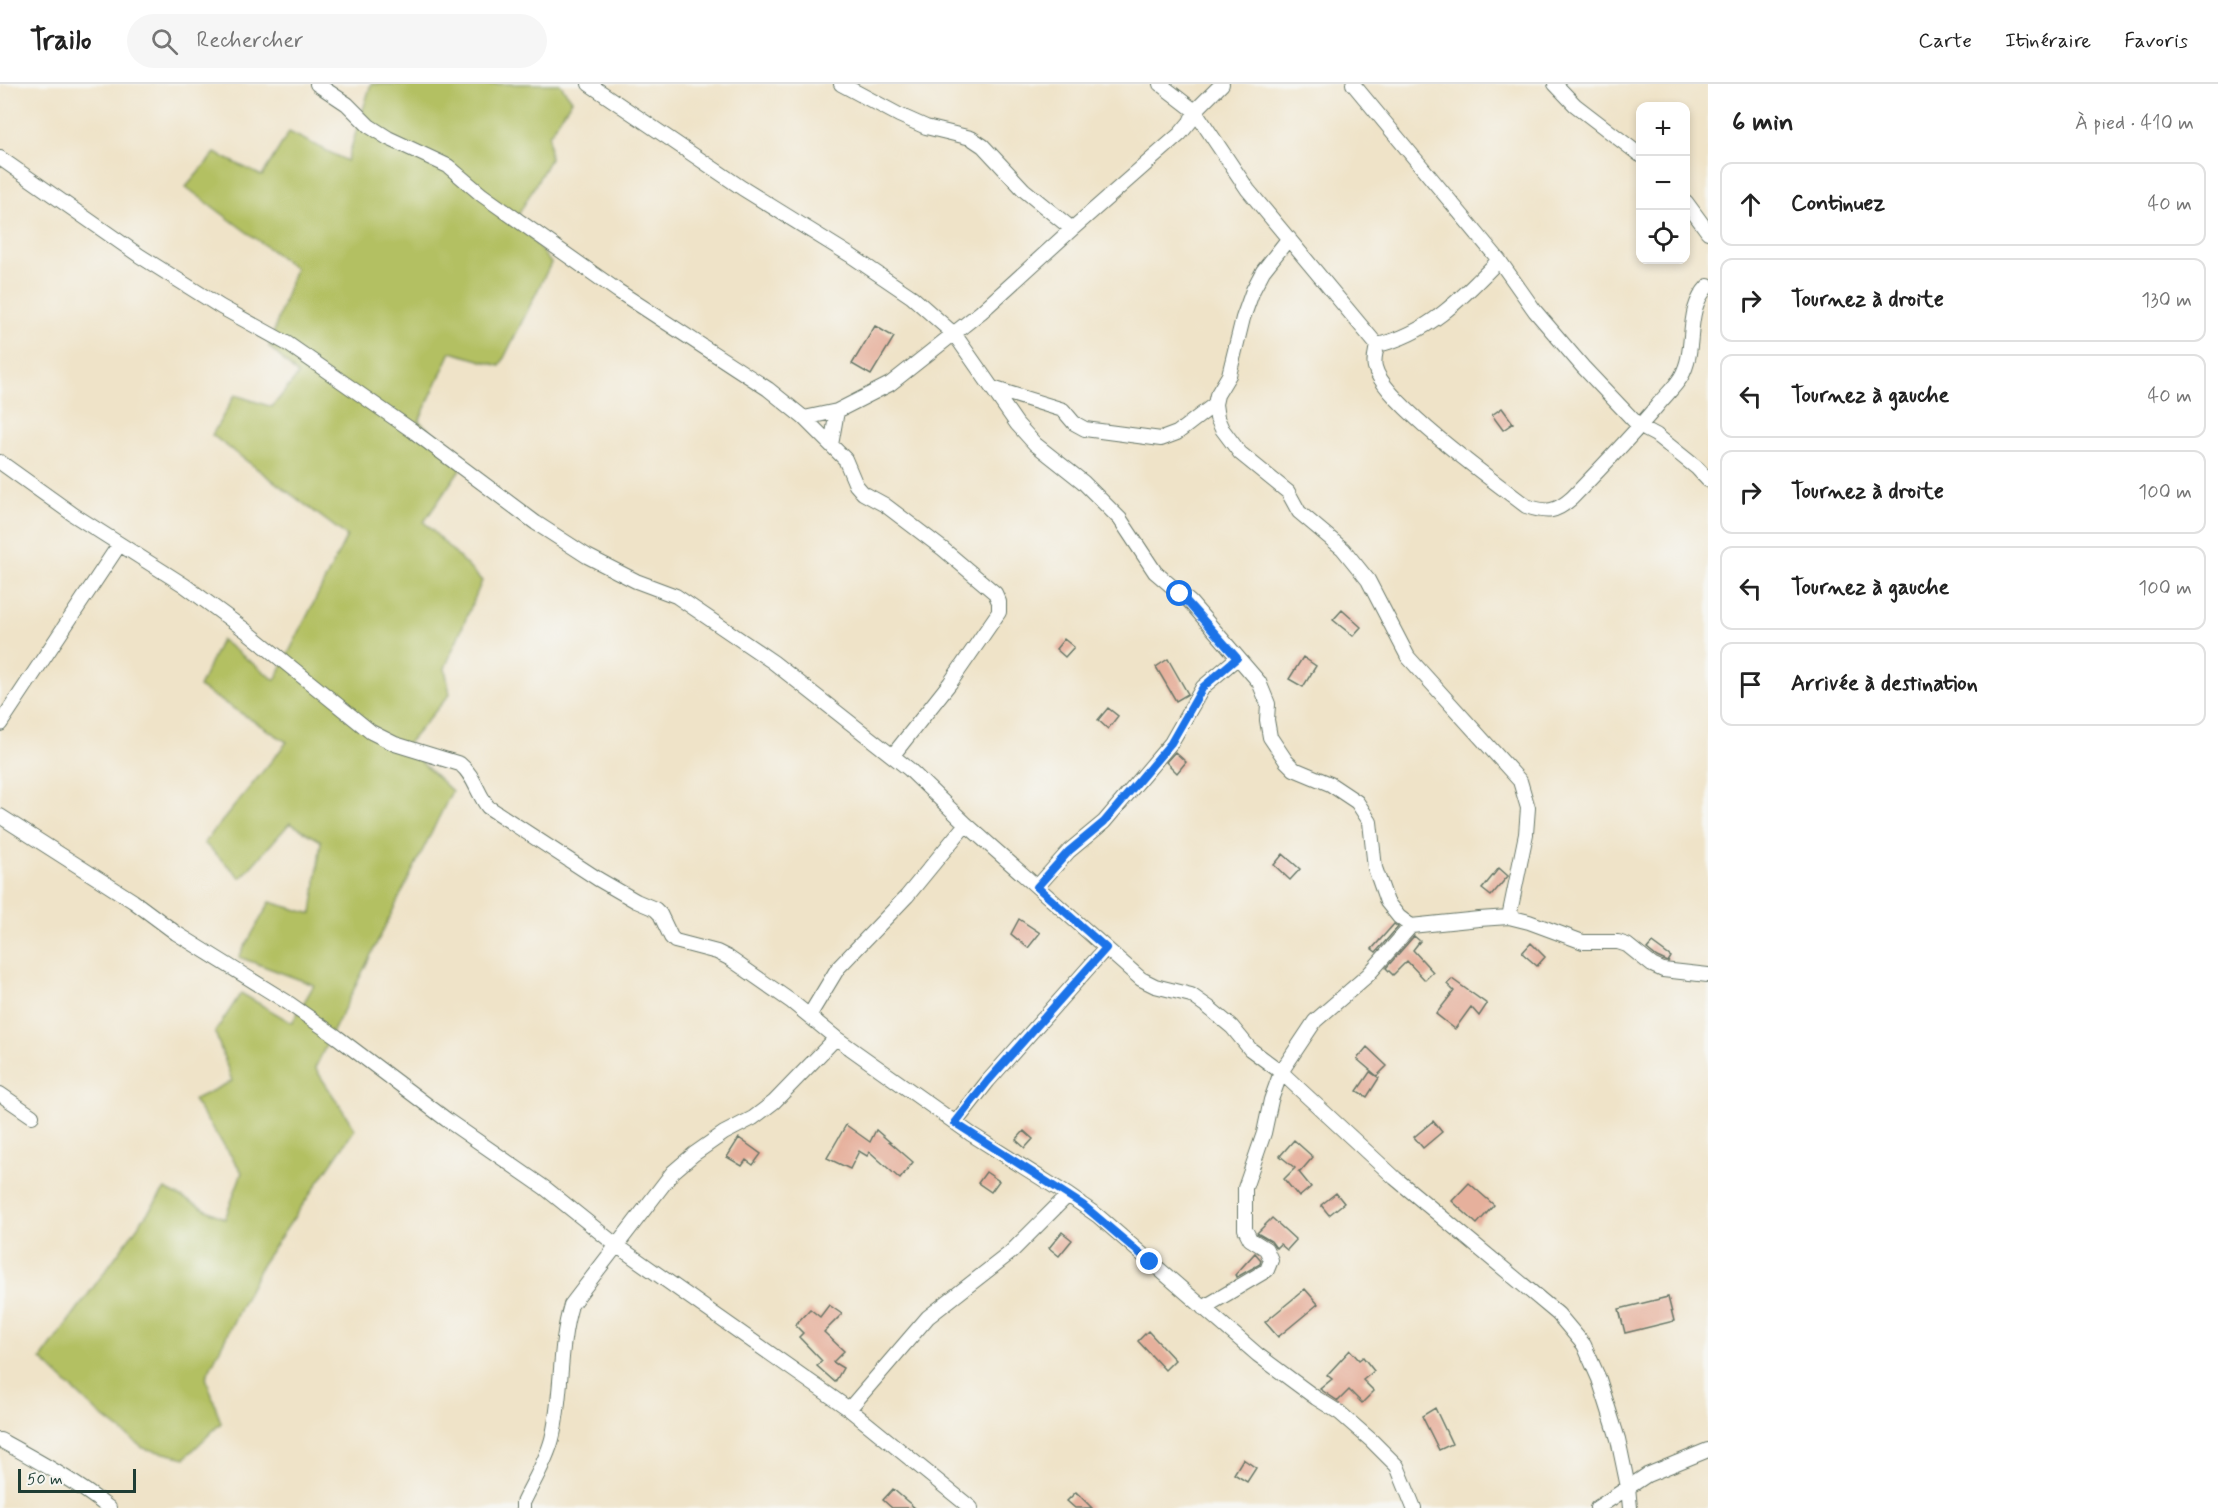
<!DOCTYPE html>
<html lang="fr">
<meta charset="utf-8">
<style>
:root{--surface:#fff;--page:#f6f6f6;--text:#222;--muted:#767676;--line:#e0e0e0}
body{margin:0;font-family:Mynerve,sans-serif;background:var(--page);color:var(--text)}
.controls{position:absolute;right:18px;top:18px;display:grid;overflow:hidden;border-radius:12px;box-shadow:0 3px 9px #0003}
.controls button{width:54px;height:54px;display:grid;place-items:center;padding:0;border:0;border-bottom:2px solid var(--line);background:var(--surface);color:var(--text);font:30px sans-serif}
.scale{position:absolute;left:18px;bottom:15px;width:118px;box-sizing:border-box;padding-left:6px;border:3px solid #1f3d34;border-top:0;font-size:16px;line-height:21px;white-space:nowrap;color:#1f3d34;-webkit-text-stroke:4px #f6f6f2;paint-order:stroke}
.stop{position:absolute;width:18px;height:18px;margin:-14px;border:4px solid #1a73e8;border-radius:50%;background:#fff}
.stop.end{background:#1a73e8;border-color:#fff;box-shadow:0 2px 6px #0008}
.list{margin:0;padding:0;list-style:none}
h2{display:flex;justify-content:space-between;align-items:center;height:78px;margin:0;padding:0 24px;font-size:26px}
h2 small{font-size:20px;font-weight:400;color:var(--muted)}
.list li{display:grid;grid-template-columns:39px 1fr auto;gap:18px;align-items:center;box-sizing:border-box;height:84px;margin:0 12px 12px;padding:0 12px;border:2px solid var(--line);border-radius:12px}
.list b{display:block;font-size:22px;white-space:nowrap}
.list em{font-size:20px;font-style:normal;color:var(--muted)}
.icon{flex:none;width:33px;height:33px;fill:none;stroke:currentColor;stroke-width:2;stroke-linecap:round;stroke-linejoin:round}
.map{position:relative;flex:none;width:1708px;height:1424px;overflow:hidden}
header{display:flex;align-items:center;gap:36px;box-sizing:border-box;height:84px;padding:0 30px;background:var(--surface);border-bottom:2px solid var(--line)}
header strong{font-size:28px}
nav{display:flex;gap:33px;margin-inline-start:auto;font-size:21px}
.search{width:420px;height:54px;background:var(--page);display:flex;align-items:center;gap:15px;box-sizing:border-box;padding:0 21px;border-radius:33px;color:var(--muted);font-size:22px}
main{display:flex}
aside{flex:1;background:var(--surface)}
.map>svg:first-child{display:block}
.green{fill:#b3c062;stroke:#697e4b;stroke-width:1.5}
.building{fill:#e6b09c}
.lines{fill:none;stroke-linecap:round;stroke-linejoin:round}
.minor-casing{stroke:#687768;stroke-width:16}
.minor{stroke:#fff;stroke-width:14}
.route{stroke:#1a73e8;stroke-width:8}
</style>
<header>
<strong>Trailo</strong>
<div class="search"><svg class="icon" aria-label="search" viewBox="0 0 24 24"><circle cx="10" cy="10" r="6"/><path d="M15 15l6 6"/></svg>Rechercher</div>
<nav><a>Carte</a><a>Itinéraire</a><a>Favoris</a></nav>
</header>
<main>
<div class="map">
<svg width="1708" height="1424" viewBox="0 0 1708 1424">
<rect width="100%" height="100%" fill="#f6f6f2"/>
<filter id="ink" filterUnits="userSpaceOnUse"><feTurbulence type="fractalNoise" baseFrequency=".0167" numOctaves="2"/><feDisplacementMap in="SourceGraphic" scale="12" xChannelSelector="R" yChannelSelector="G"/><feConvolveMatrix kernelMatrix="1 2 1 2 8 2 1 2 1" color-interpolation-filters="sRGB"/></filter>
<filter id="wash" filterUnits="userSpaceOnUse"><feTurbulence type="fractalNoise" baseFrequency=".008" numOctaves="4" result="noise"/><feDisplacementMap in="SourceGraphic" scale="24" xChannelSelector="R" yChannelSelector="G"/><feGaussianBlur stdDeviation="1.35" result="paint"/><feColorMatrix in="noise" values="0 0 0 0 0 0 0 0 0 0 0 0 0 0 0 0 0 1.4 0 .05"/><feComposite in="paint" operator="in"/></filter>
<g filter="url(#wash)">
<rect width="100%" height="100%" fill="#efe3c8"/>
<!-- green -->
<path class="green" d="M371,0h189l12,16 -23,35 1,24 -34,60 35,44 -51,103 -49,-14 -32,69 46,41 -41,60 58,59 -37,87 5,26 -45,53 47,44 -137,277 40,61 -93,135 -56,113 15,46 -36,35 -42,-10 -45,-35 -57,-54 124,-170 60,30 17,-47 -49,-72 39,-19 -17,-49 26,-39 51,30 22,-38 -75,-28 31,-55 42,12 9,-73 -31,-18 -49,55 -37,-35 83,-101 -88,-55 22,-47 54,40 72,-144 -135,-101 23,-40 37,12 26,-32 -29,-29 26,-78 -109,-81 29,-34 47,23 27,-44 58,29z"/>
<g id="blocks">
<!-- building -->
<path class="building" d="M875,242l19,11 -23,38 -19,-11z
M1502,324l11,15 -10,7 -11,-15z
M1342,526l19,17 -8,9 -20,-16z
M1064,555l10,8 -9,10 -9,-8z
M1303,573l13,9 -13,21 -14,-8z
M1168,575l20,35 -12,7 -20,-34z
M1108,624l10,8 -10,13 -10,-9z
M1175,668l11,10 -9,11 -11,-11z
M1283,770l17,15 -10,11 -16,-15z
M1499,784l9,8 -17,20 -9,-7z
M1019,835l21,14 -12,15 -17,-14z
M1394,840l4,3 -22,25 -4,-3z
M1414,852l6,5 -7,9 20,22 -8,8 -18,-19 -14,14 -7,-7z
M1531,859l14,14 -8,9 -15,-13z
M1652,859l19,14 -3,5 -11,-5 -10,-8z
M1452,895l35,25 -8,12 -8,-9 -16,22 -19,-15 18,-23 -7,-7z
M1367,963l20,19 -10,10 -20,-17z
M1370,988l9,6 -12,19 -10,-6z
M1433,1037l9,11 -19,16 -9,-11z
M846,1041l24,17 6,-12 37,32 -13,17 -30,-27 -3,4 -8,-5 -9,18 -23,-11z
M1024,1047l9,8 -8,9 -9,-8z
M739,1054l22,16 -8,11 -7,-5 -4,6 -15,-9z
M1294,1056l19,17 -13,15 -2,-1 13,16 -12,10 -15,-18 11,-11 -15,-12z
M986,1088l13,9 -8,11 -13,-9z
M1469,1099l25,22 -17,19 -25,-23z
M1336,1109l8,10 -15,12 -8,-10z
M1272,1134l24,22 -9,10 -7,-6 -4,4 -5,-7 -14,-8z
M1062,1148l10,8 -13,16 -10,-8z
M1255,1169l6,7 -1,4 -23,13 -2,-2z
M1305,1205l13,15 -40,33 -13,-15z
M1668,1213l6,24 -49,12 -6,-24z
M829,1221l13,9 -18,18 20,19 -11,11 10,6 -8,14 -18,-16 5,-5 -23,-24 4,-4 -8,-8 15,-16 10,8z
M1148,1247l27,29 -10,10 -27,-29z
M1350,1266l9,10 4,-3 11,14 -11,9 11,11 -12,12 -13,-13 -11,11 -18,-12 12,-10 -5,-4z
M1435,1324l17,36 -13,6 -17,-34z
M1243,1375l13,9 -9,14 -13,-8z
M893,1405l22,19h-23l-9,-8z
M1076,1408l16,16h-17l-8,-7z"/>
</g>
</g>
<g filter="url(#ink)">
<use href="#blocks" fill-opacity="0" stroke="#687768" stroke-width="1.5"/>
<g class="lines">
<!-- minor casing -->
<g class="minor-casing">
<path id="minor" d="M317,0l30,20 22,22 19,12 60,28 34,29 136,96 150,98 36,29 41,41 11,26 7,8 22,12 58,44 52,44 4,9v10l-49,71 -57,72
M589,0l153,104 108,67 62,42 43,38 62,89 18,20 48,38 37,37 35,53 35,30 69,80 9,22 -1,16 3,17 16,24 8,8 36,15 27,18 13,20 5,46 12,34 12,15 12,9 68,-7 30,-2 20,5 54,20h35l9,3 25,20 11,5 45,5
M841,0l58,31 27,12 45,11 12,8 41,44 48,39
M1160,0l35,27 53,79 129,155
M1353,0l146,176 36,51 48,56 56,59 17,9 41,33 11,12
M1555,0l20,21 65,50
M0,74l140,98 81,51 67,37 125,87 123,92 51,33 49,25 40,15 97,66 136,107 57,55 175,155 14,7 36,9 17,12 24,20 18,22 31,23 114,106 163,136 26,31 15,34 19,60 10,48 2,21
M1686,118l22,30
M1289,154l-26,33 -10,19 -10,28 -14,57 -12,20 -2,9 2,14 5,11 18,24 48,39 11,20 44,37 25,31 40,77 112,124 8,27 -2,26 -17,83
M1377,261c-1,7 -4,15 -2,22 8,35 119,114 151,139 21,7 29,7 46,-8 29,-30 58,-60 85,-92 7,-9 18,-19 24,-29 17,-29 2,-65 27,-91
M1377,261c52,-11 87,-49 122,-85
M992,304l71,22 11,13 11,6 76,10 16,-6 38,-29
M804,334l33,-7 53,-27 91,-72 91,-83 108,-95 10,-12 5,-11 27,-27
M831,361l6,-34
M0,378l74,53 110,70 61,45 126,102 24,12 65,20c14,11 17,29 28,43l110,72 38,22 19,8 5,5 11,23 4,4 42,11 12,6 63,44 44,36 135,96 97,61 30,21 160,139 58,43 24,15 32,28 25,25 17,42
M0,640l119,-179
M0,732l133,85 43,32 111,69 50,35 110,83 98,68 71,57 233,164 122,99
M1037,803l32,-36 35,-29 67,-79 32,-56 34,-29
M809,932l29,-48 69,-72 59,-72
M0,1010l32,22
M955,1039l33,-42 118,-133
M1203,1224l64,-38 4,-10 -5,-11 -16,-10 -5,-10v-41l19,-55 7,-33 10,-28 34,-51 53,-46 43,-49
M849,1325l79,-92 82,-64 58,-58
M0,1356c38,21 75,41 109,68
M523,1424v-5c10,-21 23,-41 29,-64 11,-44 6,-90 19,-134l102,-133 21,-18 30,-21 29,-15 21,-16 62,-64
M1597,1424l50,-33 61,-25"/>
</g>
<!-- minor -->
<use href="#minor" class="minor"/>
</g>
</g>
<g class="lines" filter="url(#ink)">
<!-- route -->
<path class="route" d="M1150,1178l-67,-57 -128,-82 33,-42 118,-133 -69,-61 32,-36 35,-29 67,-79 32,-56 34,-29 -57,-64"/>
</g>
</svg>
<div class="controls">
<button>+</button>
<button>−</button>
<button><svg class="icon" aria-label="locate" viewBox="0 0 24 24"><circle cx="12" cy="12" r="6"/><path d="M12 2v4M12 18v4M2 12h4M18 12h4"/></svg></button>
</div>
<div class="scale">50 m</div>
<div class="stop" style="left:1180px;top:510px"></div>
<div class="stop end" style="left:1150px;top:1178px"></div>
</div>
<aside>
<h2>6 min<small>À pied · 410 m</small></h2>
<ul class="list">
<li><svg class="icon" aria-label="ahead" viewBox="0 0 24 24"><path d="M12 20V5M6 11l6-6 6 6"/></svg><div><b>Continuez</b></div><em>40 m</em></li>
<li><svg class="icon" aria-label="right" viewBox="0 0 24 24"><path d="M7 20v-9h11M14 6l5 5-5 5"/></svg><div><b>Tournez à droite</b></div><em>130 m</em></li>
<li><svg class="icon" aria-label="left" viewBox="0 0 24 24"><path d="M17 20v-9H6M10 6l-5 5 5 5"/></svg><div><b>Tournez à gauche</b></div><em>40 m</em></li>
<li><svg class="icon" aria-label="right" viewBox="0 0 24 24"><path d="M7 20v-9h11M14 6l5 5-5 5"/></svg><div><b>Tournez à droite</b></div><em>100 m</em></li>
<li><svg class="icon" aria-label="left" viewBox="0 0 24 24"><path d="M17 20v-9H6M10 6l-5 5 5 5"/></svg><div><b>Tournez à gauche</b></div><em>100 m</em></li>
<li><svg class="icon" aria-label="arrive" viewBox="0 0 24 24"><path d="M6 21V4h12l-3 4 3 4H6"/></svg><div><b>Arrivée à destination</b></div></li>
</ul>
</aside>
</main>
